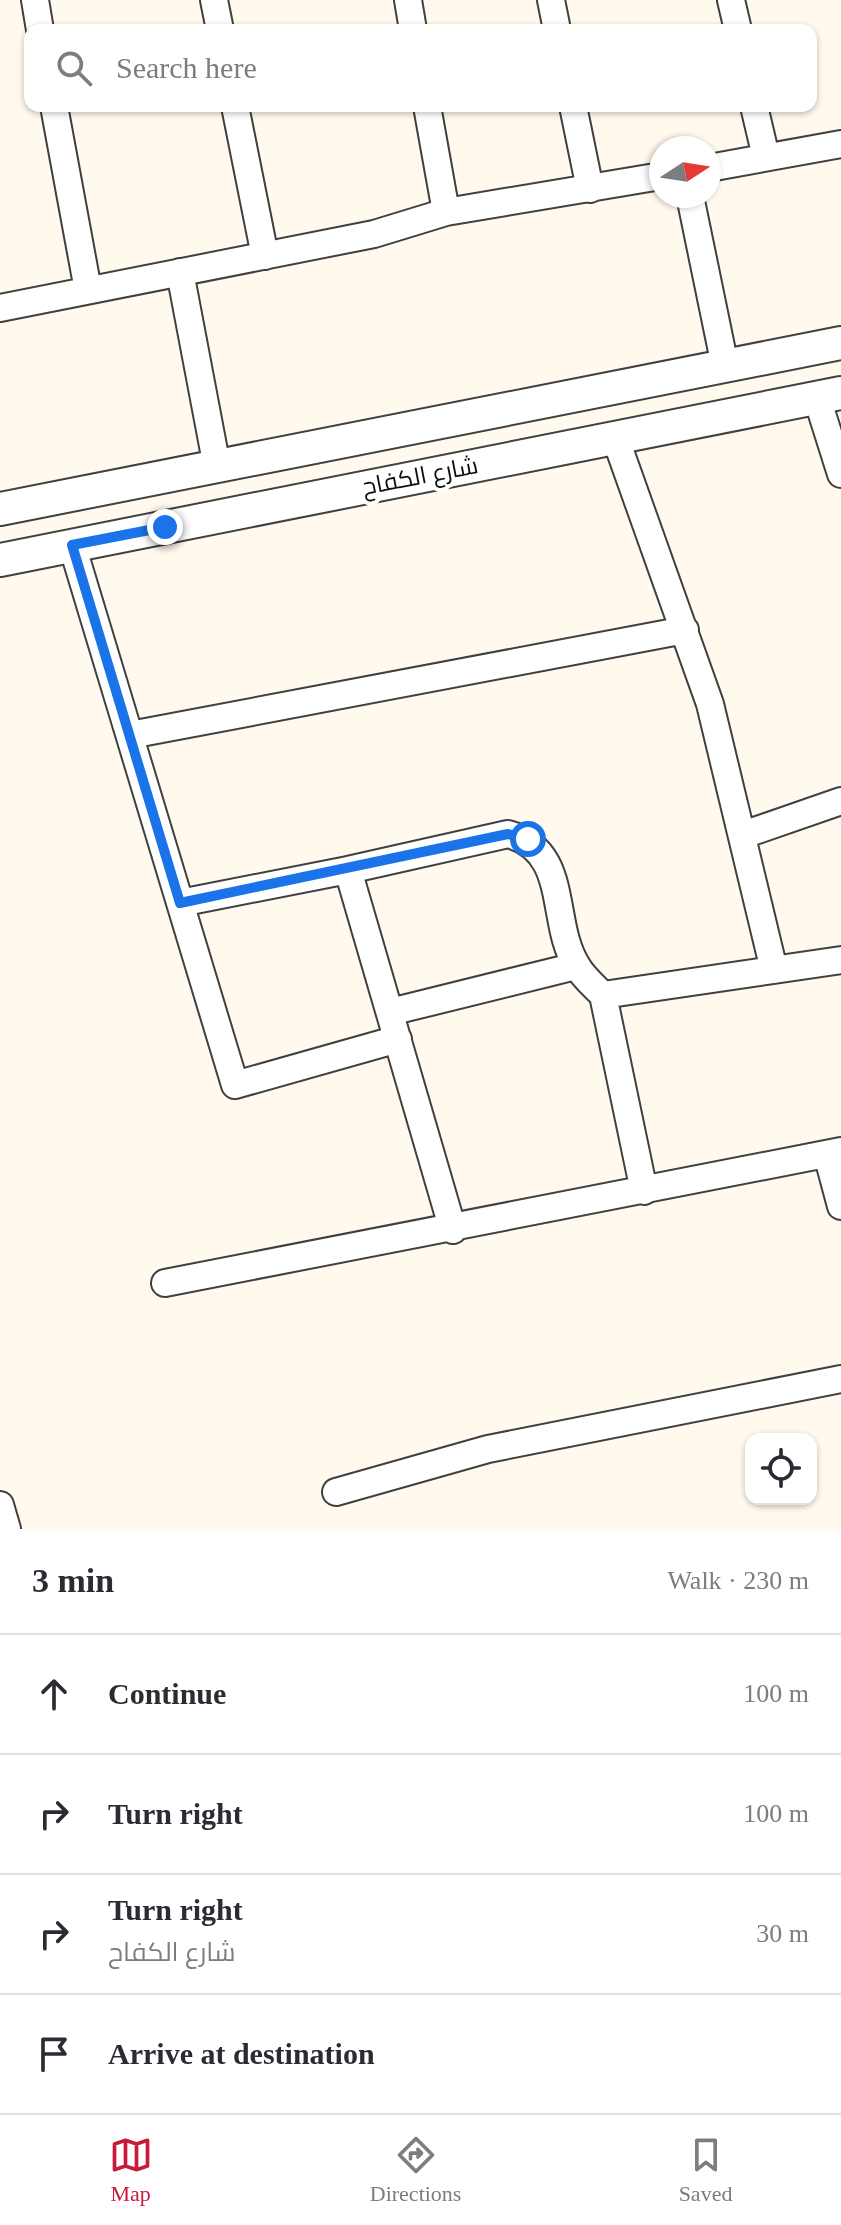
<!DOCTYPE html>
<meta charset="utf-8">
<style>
:root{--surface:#fff;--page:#f7f7f7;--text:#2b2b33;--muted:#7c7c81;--line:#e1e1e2;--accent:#c91a39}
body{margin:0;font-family:"Times New Roman",Cairo,serif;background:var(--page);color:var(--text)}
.controls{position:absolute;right:24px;bottom:24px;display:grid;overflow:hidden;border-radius:16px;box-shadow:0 2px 6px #0004}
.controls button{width:72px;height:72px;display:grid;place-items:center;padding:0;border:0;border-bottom:2px solid var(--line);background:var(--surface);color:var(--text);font:40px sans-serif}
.compass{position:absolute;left:649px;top:136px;width:72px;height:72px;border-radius:50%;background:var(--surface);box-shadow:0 2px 6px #0004;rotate:78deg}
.stop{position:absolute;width:24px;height:24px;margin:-18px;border:6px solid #1a73e8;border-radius:50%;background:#fff}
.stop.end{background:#1a73e8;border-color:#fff;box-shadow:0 2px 8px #0008}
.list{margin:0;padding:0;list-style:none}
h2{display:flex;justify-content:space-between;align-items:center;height:104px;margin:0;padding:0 32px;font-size:34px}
h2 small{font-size:26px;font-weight:400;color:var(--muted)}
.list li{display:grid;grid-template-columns:52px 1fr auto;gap:24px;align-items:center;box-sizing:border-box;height:120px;padding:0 32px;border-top:2px solid var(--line)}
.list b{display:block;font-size:30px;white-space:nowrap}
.list p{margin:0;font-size:26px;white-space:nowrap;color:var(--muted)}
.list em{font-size:26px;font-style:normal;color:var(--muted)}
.icon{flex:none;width:44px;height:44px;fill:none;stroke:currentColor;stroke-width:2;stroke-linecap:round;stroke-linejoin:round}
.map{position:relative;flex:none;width:841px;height:1529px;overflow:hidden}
.search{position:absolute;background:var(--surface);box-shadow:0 2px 6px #0004;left:24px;right:24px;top:24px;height:88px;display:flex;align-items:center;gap:20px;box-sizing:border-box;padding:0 28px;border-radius:16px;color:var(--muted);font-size:30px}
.sheet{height:584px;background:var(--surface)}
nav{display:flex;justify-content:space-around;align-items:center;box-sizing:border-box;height:112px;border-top:2px solid var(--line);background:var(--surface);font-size:22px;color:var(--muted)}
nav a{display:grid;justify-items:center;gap:4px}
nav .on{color:var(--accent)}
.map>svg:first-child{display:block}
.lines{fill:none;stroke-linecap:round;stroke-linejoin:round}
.minor-casing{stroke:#404040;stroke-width:30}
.tertiary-casing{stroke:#404040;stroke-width:36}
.minor{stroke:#fff;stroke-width:26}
.tertiary{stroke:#fff;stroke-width:32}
.route{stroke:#1a73e8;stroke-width:10}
.labels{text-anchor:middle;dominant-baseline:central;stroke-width:8;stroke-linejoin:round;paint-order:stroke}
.street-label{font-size:24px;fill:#0d0d0d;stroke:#fff}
</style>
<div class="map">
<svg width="841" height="1529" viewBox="0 0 841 1529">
<rect width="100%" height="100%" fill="#fff9ee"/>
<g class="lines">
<!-- minor casing -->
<g class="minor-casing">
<path id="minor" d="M35,0l5,30
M214,0l6,30
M408,0l5,30
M551,0l6,30
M731,0l7,30
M54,106l34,184
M235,106l30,150
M427,106l19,106
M573,106l17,83
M754,106l12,51
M709,168l132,-24
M690,196l35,170
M180,272l37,195
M0,308l374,-74 72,-22 215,-36
M817,398l24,76
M615,437l95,267 64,266
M72,545l163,540 163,-46
M130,735l555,-105
M743,835l98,-34
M348,870l160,-36c63,17 41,88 69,132 6,11 17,20 26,29
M180,903l168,-33 105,360
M390,1012l186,-46
M827,1154l14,52
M644,1191l-41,-196 238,-35
M165,1283l676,-132
M336,1492l152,-43 353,-70
M0,1505l7,24"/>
</g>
<!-- tertiary casing -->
<g class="tertiary-casing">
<path id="tertiary" d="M0,509l841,-166
M0,560l841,-167"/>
</g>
<!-- minor -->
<use href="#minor" class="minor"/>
<!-- tertiary -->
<use href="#tertiary" class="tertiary"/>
</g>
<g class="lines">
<!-- route -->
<path class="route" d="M165,527l-93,18 108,358 328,-69 20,5"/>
</g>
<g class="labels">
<!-- street labels -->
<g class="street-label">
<text transform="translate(420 476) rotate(-11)">شارع الكفاح</text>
</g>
</g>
</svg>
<div class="controls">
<button><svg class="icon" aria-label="locate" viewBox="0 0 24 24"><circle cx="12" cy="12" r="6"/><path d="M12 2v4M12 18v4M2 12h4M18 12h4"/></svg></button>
</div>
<svg class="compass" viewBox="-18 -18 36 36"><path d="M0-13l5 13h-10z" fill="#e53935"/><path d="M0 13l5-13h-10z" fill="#7c7c81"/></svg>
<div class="stop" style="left:528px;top:839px"></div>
<div class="stop end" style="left:165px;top:527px"></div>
<div class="search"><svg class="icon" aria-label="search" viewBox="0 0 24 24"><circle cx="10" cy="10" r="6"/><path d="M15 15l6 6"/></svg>Search here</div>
</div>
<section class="sheet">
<h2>3 min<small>Walk · 230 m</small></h2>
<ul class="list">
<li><svg class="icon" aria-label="ahead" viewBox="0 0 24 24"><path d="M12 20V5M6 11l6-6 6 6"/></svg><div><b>Continue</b></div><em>100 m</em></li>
<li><svg class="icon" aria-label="right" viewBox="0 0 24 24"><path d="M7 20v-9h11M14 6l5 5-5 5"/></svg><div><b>Turn right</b></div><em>100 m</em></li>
<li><svg class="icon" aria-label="right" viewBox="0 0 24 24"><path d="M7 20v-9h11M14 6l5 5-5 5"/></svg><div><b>Turn right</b><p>شارع الكفاح</p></div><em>30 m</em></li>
<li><svg class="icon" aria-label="arrive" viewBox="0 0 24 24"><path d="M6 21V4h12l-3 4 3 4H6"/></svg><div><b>Arrive at destination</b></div></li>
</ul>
</section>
<nav>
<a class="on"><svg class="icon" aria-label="map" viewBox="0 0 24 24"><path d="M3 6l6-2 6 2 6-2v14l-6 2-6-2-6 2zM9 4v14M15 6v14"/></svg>Map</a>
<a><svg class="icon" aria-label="directions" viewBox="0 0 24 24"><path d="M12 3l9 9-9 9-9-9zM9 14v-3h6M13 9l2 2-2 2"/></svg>Directions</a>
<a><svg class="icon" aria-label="saved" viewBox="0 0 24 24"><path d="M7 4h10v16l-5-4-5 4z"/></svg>Saved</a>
</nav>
